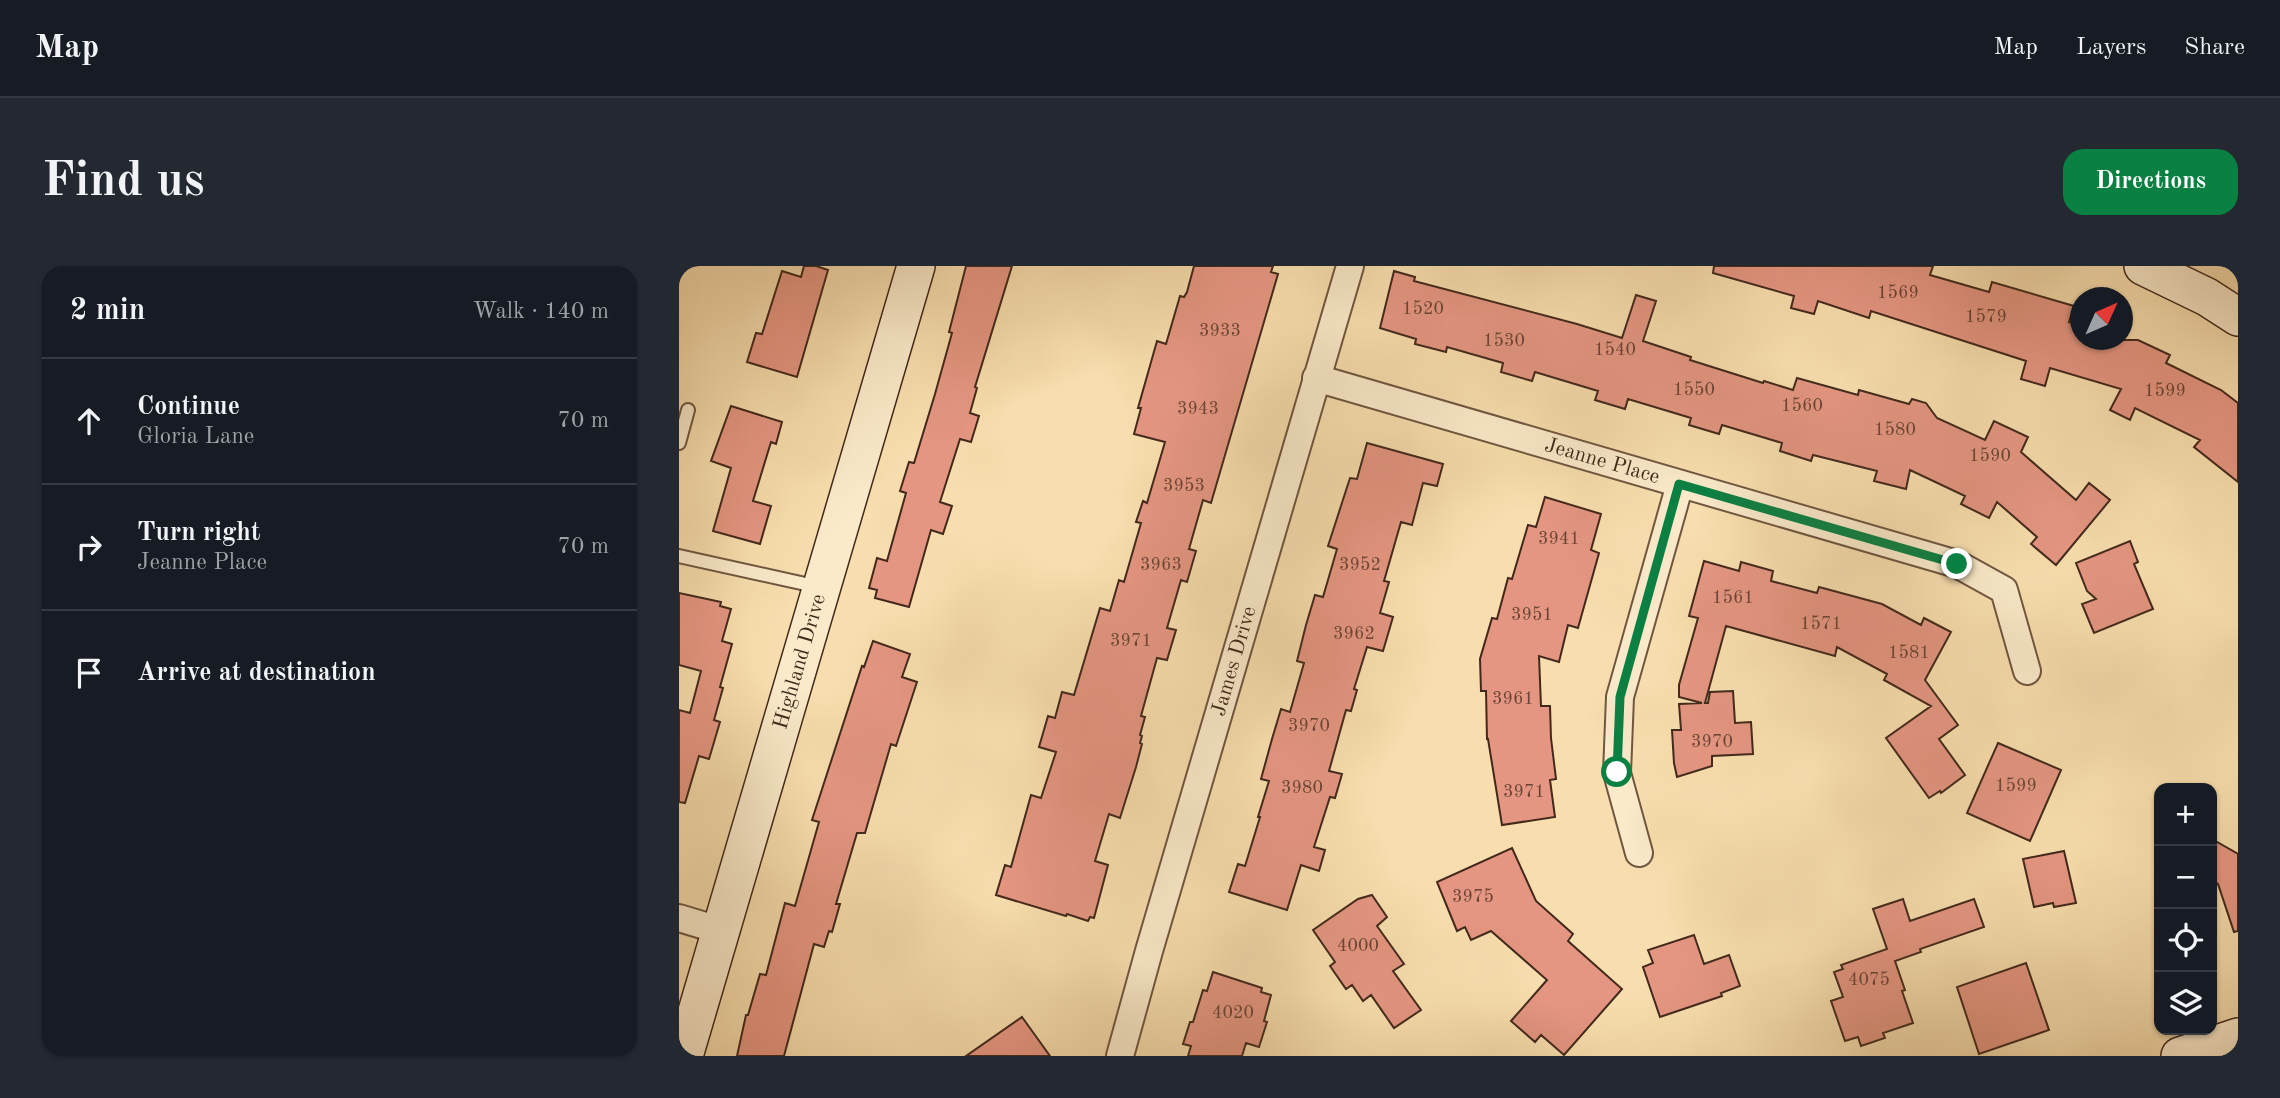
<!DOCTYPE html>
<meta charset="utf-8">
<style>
:root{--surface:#171b24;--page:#242831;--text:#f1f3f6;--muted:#9ea1a6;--line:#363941;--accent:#0b8043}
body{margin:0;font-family:"Old Standard TT",serif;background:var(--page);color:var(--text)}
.controls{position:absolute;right:21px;bottom:21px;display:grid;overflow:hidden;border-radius:14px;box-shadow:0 2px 5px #0004}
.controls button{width:63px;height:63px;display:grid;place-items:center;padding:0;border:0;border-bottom:2px solid var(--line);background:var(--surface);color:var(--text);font:35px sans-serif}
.compass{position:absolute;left:1391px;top:21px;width:63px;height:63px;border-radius:50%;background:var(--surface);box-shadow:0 2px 5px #0004;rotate:45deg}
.stop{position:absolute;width:21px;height:21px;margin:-16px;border:5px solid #0b8043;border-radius:50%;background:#fff}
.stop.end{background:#0b8043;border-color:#fff;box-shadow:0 2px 7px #0008}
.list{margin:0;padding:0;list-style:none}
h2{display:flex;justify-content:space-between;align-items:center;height:91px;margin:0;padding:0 28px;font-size:30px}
h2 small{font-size:23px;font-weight:400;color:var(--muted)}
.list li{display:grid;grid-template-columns:46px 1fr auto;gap:21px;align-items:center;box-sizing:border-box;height:126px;padding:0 28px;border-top:2px solid var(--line)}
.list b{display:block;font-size:26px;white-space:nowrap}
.list p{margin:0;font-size:23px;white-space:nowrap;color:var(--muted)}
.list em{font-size:23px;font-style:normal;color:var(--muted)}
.icon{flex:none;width:38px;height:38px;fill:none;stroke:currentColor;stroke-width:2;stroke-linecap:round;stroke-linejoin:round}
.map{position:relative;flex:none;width:1559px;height:790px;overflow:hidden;border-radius:21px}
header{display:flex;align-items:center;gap:42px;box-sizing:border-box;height:98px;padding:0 35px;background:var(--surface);border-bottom:2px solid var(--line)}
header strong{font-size:33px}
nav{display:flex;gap:38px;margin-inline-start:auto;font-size:24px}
.intro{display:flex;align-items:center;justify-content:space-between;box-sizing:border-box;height:168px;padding:0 42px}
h1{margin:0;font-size:49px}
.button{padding:18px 32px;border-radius:21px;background:var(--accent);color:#fff;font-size:24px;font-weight:700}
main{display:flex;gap:42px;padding:0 42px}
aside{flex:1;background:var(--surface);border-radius:21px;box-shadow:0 2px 5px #0004}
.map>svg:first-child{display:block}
.building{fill:#e59682;stroke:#42291c;stroke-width:2}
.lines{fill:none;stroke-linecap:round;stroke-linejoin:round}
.lane-casing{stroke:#705640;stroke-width:16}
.street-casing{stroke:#705640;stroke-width:30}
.secondary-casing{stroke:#42291c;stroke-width:40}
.lane{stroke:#faeaca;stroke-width:12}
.street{stroke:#faeaca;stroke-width:26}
.secondary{stroke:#faeaca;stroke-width:37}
.route{stroke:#0b8043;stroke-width:9}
.labels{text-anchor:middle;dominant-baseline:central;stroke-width:7;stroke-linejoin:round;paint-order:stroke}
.number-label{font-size:18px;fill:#6b4436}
.street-label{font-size:21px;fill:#42291c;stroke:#faeaca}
</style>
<header>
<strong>Map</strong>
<nav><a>Map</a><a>Layers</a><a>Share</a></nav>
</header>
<div class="intro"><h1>Find us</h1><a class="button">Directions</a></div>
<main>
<aside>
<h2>2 min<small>Walk · 140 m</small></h2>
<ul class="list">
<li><svg class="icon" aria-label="ahead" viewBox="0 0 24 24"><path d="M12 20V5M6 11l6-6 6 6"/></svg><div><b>Continue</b><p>Gloria Lane</p></div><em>70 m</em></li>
<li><svg class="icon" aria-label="right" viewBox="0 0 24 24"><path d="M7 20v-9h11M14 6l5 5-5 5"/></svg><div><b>Turn right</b><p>Jeanne Place</p></div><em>70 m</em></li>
<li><svg class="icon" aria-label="arrive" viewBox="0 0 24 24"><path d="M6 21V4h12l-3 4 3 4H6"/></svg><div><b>Arrive at destination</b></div></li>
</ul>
</aside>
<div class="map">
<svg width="1559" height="790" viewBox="0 0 1559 790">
<rect width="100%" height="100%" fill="#f8deae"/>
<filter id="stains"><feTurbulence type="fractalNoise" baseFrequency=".00286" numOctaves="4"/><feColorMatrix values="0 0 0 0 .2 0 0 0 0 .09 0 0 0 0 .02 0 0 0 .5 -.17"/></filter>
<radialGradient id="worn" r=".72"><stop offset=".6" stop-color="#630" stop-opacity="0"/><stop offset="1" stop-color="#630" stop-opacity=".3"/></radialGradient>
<!-- building -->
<path class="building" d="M125,0h12l12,4 -31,107 -50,-15 9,-29 6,1 20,-63 19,6z
M287,0h46l-37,121 2,1 -7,25 9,3 -8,26 -11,-3 -20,63 12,4 -9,28 -12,-4 -22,77 -34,-9 2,-8 -8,-2 8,-30 10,3 19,-68 -6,-2 9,-29 5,1 21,-69 17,-61 -3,-1z
M515,0h79l-2,6 7,2 -67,229 -8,-3 -14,49 7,2 -9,31 -6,-2 -14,48 9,2 -9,30 -10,-2 -16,58 4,1 -5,18 2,1 -2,7 2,1 -6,23 -16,51 -11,-4 -14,47 13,4 -14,53 -4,-1 -2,4 -21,-7 -1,2 -70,-21 9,-30 6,2 20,-72 10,3 15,-46 -17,-5 9,-31 7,2 7,-26 12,3 26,-87 10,3 9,-31 5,2 17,-59 -5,-1 7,-21 4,2 18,-61 -31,-8 7,-26h-3l19,-67 9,3 14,-48 4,1 3,-5z
M1035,0h219l-3,9 59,17 3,-10 82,24 -5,16 12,3v15h57l32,15 -4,8 55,27 17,13v79l-44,-35 6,-7 -65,-32 -5,12 -20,-10 11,-21 -71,-21 -5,18 -24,-7 5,-18 -155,-50 -2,7 -51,-17 -4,13 -23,-6 3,-12 -81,-23z
M715,5l21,6 -1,4 163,43 45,14 14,-43 20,6 -13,40 48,16 -1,3 73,23 1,-2 29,9 4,-12 61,17 1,-5 50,14 3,-5 14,4 11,15 48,22 9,-19 34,16 -7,15 55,48 13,-17 21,17 -54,65 -25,-21 6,-7 -40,-35 -8,16 -28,-14 4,-8 -55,-26 -4,19 -32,-8 3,-10 -64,-16 -2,6 -31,-10 2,-8 -60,-18 -3,9 -30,-9 2,-7 -63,-19 -3,10 -30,-9 3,-9 -63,-19 -3,9 -31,-9 2,-9 -56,-16 -1,5 -31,-8 1,-5 -36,-11z
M52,140l51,16 -6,22 -5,-2 -18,59 18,5 -11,38 -47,-13 18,-63 -20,-7z
M688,177l76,21 -6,22 -14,-3 -11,42 -11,-3 -17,59 5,1 -9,31 13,4 -10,34 -16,-4 -13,42 3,1 -6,21 -5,-1 -17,61 13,3 -7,24 -5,-1 -16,50 11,3 -6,21 -18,-6 -14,45 -58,-18 9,-28 7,2 15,-49h-2l11,-36 -8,-2 11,-40 9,-30 9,3 14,-49 -7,-2 9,-36 9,-30 8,2 14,-48 -9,-3 22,-68 7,1z
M866,231l56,17 -10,36 8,3 -21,75 -10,-3 -9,37 -20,-6 2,50h9l1,32 5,41 -6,1 5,37 -53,8 -14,-86h-1l-1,-48h-5l-1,-32 12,-41 5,1 11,-41 4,1 16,-54 8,2z
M1451,275l8,21 -4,2 19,45 -59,24 -12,-29 14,-5 -9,-8 -11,-28z
M1025,295l35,10 2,-9 32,9 -2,10 46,12 2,-6 63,17 39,21 3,-7 27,14 -26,48 33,45 -19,14 26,36 -24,18 -1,-2 -11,7 -43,-60 45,-32 -47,-26 3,-6 -50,-27 -2,9 -109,-30 -21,77h3l2,-11 23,-1 2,32 16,-1 2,32 -41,2v10l-35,11 -3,-14 -2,-33h9l-2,-26 23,-1 -23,-6v-12l19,-67 -9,-2z
M0,327l42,9 -1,4 11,3 -9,32 10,3 -12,43 3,1 -9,32 6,2 -11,37 -10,-3 -14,47 -6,-1v-92l11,3 11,-42 -22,-6z
M194,375l37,13 -8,23 15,5 -21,64 -5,-2 -26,89h-8l-21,71h4l-8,28 -3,-1 -5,16 -10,-3 -30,112h-47l9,-41h2l12,-41 6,1 19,-72 10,3 24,-84 -7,-2 50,-154 2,1z
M1319,477l63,27 -31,71 -63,-28z
M1533,573l26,15v77l-4,1 -16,-48 -6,-3z
M833,582l24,53 37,33 -5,7 54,48 -58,66 -23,-20 -6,7 -24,-21 36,-41 -56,-49 -20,9 -6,-13 -8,4 -20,-49z
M1385,585l12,52 -22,4 -1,-4 -19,4 -11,-48z
M693,629l15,22 -10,9 27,38 -11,7 28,39 -27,18 -23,-33 -8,6 -11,-16 -6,4 -16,-23 5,-4 -22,-32 45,-31z
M1224,633l7,22 64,-22 10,28 -64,22 1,3 -26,9 10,29 -3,1 11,32 -30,10 2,5 -24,8 -3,-9 -13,4 -14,-40 12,-4 -9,-25 9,-3 -2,-4 46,-16 -14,-40z
M1015,669l10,29 25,-9 11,31 -19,7 1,3 -62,21 -17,-50 10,-4 -5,-13z
M1347,697l23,67 -70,24 -22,-67z
M534,706l49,16 -1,4 10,3 -7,26 3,1 -8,25 -13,-4 -4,13h-54l3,-10 -8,-2 7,-22h3l10,-32 4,1z
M343,751l28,39h-84z"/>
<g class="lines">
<!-- lane casing -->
<g class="lane-casing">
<path id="lane" d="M0,177l9,-33
M0,290l140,31"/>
</g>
<!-- street casing -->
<g class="street-casing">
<g id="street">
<path id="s1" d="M637,112l641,186 47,26 23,81"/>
<path d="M960,587l-22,-80 3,-76 60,-213"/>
<path d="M0,652l43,13"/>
<path id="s2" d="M441,790l29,-105 201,-685"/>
</g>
</g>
<!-- secondary casing -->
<g class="secondary-casing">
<g id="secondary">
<path d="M1464,0l64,31 31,20"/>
<path id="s3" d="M5,790l232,-790"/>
<path d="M1501,790l58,-19"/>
</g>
</g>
<!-- lane -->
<use href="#lane" class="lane"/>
<!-- street -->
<use href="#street" class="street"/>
<!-- secondary -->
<use href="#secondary" class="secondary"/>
</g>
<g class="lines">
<!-- route -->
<path class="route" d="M938,506l3,-75 59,-213 278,80"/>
</g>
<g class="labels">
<!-- number labels -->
<g class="number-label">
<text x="1219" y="27">1569</text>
<text x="744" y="43">1520</text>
<text x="1307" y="51">1579</text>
<text x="541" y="65">3933</text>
<text x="825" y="75">1530</text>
<text x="936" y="84">1540</text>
<text x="1015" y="124">1550</text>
<text x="1486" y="125">1599</text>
<text x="1123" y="140">1560</text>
<text x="519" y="143">3943</text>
<text x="1216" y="164">1580</text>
<text x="1311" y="190">1590</text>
<text x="505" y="220">3953</text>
<text x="880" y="273">3941</text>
<text x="482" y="299">3963</text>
<text x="681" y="299">3952</text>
<text x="1054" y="332">1561</text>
<text x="853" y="349">3951</text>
<text x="1142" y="358">1571</text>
<text x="675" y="368">3962</text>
<text x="452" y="375">3971</text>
<text x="1230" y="387">1581</text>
<text x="834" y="433">3961</text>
<text x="630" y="460">3970</text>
<text x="1033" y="476">3970</text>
<text x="1337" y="520">1599</text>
<text x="623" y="522">3980</text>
<text x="845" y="526">3971</text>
<text x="794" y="631">3975</text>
<text x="679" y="680">4000</text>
<text x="1190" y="714">4075</text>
<text x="554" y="747">4020</text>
</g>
<!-- street labels -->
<g class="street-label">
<text stroke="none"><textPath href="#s1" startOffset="298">Jeanne Place</textPath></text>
<text stroke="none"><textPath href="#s3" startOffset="411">Highland Drive</textPath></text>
<text stroke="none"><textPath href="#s2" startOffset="411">James Drive</textPath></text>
</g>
</g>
<rect width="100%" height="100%" filter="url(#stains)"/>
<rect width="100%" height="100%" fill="url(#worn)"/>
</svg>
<div class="controls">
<button>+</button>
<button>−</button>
<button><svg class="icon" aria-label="locate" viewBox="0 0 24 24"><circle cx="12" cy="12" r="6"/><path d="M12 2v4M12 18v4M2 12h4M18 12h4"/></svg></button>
<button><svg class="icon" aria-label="layers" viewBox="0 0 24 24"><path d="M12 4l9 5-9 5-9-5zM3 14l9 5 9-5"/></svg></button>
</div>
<svg class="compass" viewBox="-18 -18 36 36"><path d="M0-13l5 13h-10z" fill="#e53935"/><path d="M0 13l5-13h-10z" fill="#9ea1a6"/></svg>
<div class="stop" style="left:938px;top:506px"></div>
<div class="stop end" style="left:1278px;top:298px"></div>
</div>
</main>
